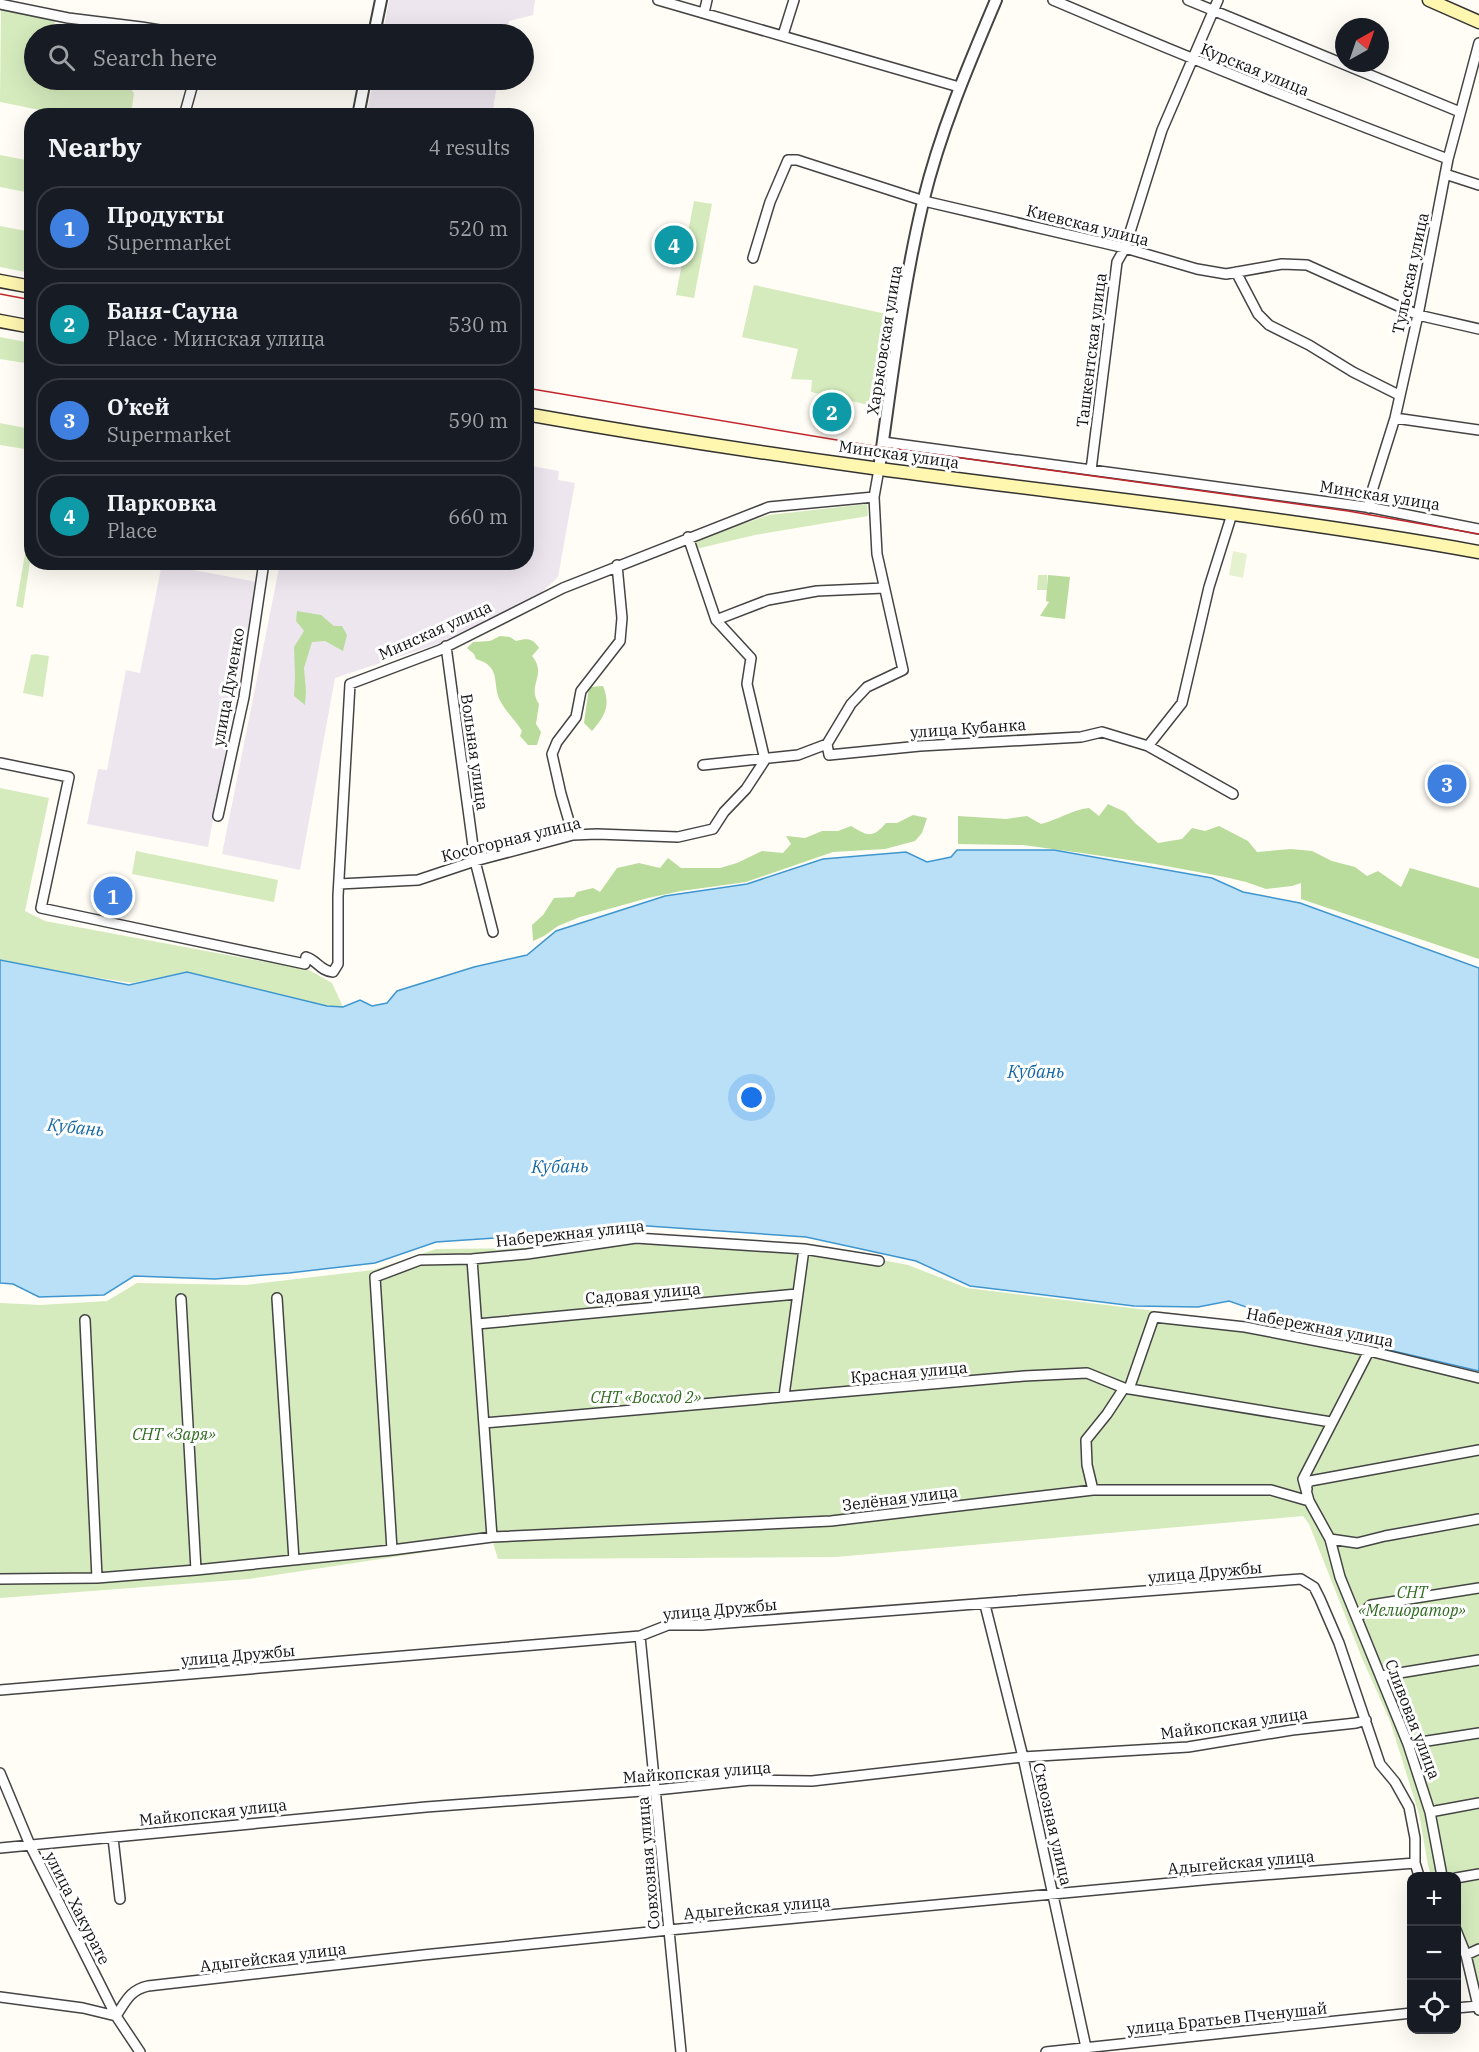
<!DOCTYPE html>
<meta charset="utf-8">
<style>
:root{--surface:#171b24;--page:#20242c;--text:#f1f3f6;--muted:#9ea1a6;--line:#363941;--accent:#0f766e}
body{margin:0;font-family:"IBM Plex Serif",serif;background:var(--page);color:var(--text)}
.controls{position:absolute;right:18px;bottom:18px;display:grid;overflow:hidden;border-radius:12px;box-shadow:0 6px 24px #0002}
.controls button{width:54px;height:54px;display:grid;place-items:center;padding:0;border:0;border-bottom:2px solid var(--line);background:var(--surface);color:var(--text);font:30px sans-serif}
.compass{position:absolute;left:1335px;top:18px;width:54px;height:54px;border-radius:50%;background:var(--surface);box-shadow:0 6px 24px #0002;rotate:40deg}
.you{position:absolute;left:752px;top:1098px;width:21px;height:21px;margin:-15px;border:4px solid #fff;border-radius:50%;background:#1a73e8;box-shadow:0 0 0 9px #1a73e833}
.badge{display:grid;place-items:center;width:39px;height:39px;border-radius:50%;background:var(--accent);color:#fff;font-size:20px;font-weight:700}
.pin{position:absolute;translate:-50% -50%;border:3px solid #fff;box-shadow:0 2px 6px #0006}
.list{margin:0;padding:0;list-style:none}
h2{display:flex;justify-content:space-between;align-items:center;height:78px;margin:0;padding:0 24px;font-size:26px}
h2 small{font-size:20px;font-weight:400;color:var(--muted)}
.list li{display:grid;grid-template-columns:39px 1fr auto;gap:18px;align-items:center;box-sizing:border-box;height:84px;margin:0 12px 12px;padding:0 12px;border:2px solid var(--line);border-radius:24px}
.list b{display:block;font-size:22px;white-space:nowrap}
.list p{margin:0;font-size:20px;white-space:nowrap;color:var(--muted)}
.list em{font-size:20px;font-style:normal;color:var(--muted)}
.icon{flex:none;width:33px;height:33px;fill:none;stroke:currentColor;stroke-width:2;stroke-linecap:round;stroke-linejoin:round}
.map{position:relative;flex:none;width:1479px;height:2052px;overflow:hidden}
.search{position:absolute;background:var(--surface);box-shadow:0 6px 24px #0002;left:24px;top:24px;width:510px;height:66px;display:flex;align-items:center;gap:15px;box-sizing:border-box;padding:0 21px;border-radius:33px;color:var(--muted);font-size:22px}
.panel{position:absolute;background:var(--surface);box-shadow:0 6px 24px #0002;left:24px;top:108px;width:510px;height:462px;border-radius:24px}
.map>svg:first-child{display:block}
.industrial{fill:#eee6ef}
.green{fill:#d5ebbd}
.forest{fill:#b9dc9c}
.pitch{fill:#e6f2cf}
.water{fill:#b9e0f7;stroke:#3f96cf;stroke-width:1.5}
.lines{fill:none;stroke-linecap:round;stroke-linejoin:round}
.minor-casing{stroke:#444;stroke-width:12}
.tertiary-casing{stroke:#444;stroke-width:14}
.secondary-casing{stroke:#333;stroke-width:15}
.minor{stroke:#fff;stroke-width:9}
.tertiary{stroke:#fff;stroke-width:10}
.secondary{stroke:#fff6b0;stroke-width:12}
.tram{stroke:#c4262e;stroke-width:1.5}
.labels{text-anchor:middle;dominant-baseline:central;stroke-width:6;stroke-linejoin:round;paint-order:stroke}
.street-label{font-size:16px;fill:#111;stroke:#fff}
.park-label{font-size:16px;font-style:italic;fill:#2f6b1f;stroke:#fff}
.water-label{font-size:18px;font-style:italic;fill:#1768a6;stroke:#fff}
</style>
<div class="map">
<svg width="1479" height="2052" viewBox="0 0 1479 2052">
<rect width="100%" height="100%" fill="#fffdf5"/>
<!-- industrial -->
<path class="industrial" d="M389,0h146l-2,15 -24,6 -2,13h-124z
M374,80h124l-6,35h-126z
M527,465l32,6 -1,9 17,3 -17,94 -16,15 -92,48 -115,38 -35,192 -78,-16 58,-291 246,-1z
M162,564l95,18 -49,265 -121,-23 11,-55 9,1 19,-100 14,3z"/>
<!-- green -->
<path class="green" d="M1,9l54,11 -2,14h-19v46h90l10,13 -3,22h-66l-65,-13z
M60,24l20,4 -1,6h-21z
M0,155l31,6v32l-31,-6z
M694,201l18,3 -18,94 -18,-3z
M0,226l31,6v41l-31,-6z
M754,285l137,30 -18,91 -62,-14 1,-12 -21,-1 7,-30 -56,-12z
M0,337l31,6v21l-31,-5z
M0,423l31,6v21l-31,-5z
M867,504l1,12 -113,19 -59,14 -2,-9 75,-25z
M29,531l2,1v23l-8,53 -7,-2z
M1038,575h9v15h-10z
M35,654l14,2 -6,41 -20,-4 8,-38z
M0,788l49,10 -24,113 20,10 264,49 23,13 11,24 -16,-1 -140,-34 -55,11 -77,-12 -55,-11z
M136,851l142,29 -4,22 -142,-28z
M639,1233l170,13 99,19 59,23 279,34 133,28 100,24v639l-22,-65 -1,-72h-25l-3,-11 -9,-51 -29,-93 -28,-63 -53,-134 -6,-8 -467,41 -338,2 -5,-16h-7l-237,36 -249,19v-295l41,2 66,-4 30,-18 109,2 127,-15 63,-21 106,-1 49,-11z"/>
<!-- forest -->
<path class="forest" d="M1048,575l22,2 -5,42 -25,-3 9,-14 -3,-1z
M297,611l24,4 13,11h8l5,9 -4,16 -18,-10 -13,1 -8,26 2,23 -1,14 -11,-9 1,-19 -1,-30 10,-16 -8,-10z
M500,636l10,1 6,4c11,-3 17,-3 23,7l-7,8c16,19 -6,29 7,48l-3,20 5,8 -4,13h-9l-8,-9 2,-5c-6,-10 -14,-17 -20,-27 -12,-18 2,-37 -26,-45l-2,-5 -7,-6 6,-6 17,-1z
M603,686c8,19 2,30 -11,45l-8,-8 5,-36z
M1108,804l17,8 10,11 23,20 24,-4 10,-11 13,3 14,-5 29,15 9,11 34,-3 21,2 20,10 23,6 12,9 11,-5 23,16 9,-19 69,20v71l-178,-60v-16l-9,3 -26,3 -20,-7 -21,-5 -70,-13 -73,-11 -59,-8 -65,-1v-28l48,3 21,-3 14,8c17,-4 30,-14 48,-16l10,8z
M913,815l14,3 -5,15 -7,8 -30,8 -52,3 -87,30 -65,9 -33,7 -68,19 -22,9 -14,10 -11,5 -1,-16 11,-10 11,-17 20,-1 3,-5 16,-4 7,4 17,-24 22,-5 21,5 8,-10 13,10h39l17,-5 25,-12 21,2 8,-9 -5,-8 19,2 17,-7h16l13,-5c17,10 21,13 35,-3h11z"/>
<!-- pitch -->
<path class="pitch" d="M1233,551l14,3 -4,24 -14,-3z"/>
<!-- water -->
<path class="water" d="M957,850h97l158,28 31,14 57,11 179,65v403l-150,-35 -100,-35 -31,6 -64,-1 -164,-20 -54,-25 -110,-24 -173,-12 -92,10 -105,7 -61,21 -86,10 -74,6 -81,-3 -30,19 -65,2 -26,-13 -13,-1v-323l129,25 58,-13 140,34 16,1 17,-7 12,6 15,-3 10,-12 77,-24 53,-12 29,-24 109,-35 82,-12 76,-25 83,-7 21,10 24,-5z"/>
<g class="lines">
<!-- minor casing -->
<g class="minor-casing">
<path id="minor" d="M658,0l301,87
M1053,0c131,56 262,109 395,159
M1188,0l272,112
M0,4l68,14 73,9 43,7
M704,13l3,-13
M783,35l11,-35
M184,116l10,-36
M1445,174l34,11
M753,258l17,-56 18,-42h9l127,41 201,47 72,21 29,5 56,-10 25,1 111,50 61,14
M1236,272l22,42 11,11 40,20 44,27 46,23
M1395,418l84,12
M883,442l490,66 106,21
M1091,470l26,-208 8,-14 37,-118 56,-130
M1369,508l4,-20 22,-70 23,-103 30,-156 31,-116
M716,620l52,-20 49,-9 67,-3
M446,646l29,215 18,71
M827,744l24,-40 16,-17 36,-17 -26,-116 -3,-57 5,-28
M1148,746l34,-43 27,-116 23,-73
M0,763l69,14 -28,131 264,56 1,-7c11,3 14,14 27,15l5,-8v-68l12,-212 90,-34 123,-62 206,-81 105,-10
M703,765l95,-10 29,-11 2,11 91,-9 161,-9 21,-5 46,14 85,48
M218,816l26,-119 20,-135
M573,835l-12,-41 -9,-40 5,-12 19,-25 5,-26 39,-50 2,-23 -5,-53
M339,884l79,-4 57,-19 98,-26 24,-1 81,3 35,-8 11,-17 22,-23 19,-29 -18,-76 4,-26 -35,-38 -28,-83
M472,1259l20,278
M277,1298l17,262
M181,1299l15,271
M85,1320l12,258
M477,1324l320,-30
M1369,1351l-66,128 6,22 21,38 10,38 68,167 22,68 12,64
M1129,1389l25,-72 91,10 124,24 110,27
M784,1396l20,-147
M484,1423l540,-47 63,-3 37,15 207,34
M1307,1489l-1,-3 4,-5 169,-31
M1093,1490l-6,-25 -1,-25 21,-26 17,-26
M1330,1539l27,4 28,-7 94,-17
M392,1550l-17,-273 45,-17 52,-1 55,-5 109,-16 168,11 75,12
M0,1579l97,-1 99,-8 196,-20 100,-13 339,-16 262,-31h178l38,11
M985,1605l38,152 64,295
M1357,1618l14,-13 108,-17
M640,1636l41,416
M1381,1676l98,-16
M0,1690l640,-54 28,-11h34l599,-46 13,8 6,12 19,44 41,121 15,18 14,25 6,31v25l4,13
M1408,1744l71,-11
M0,1773l30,72 86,171 24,36
M1430,1812l49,-9
M113,1838l7,61
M0,1848l426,-41 230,-17 95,-10 61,1 211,-24 165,-10 104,-17 64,-7 10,-3
M1456,1878l23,-4
M1456,1930l10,25 13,55
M1466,1955l13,-6
M0,1997l83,11 33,8
M1456,2008l22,-2
M116,2016c10,-15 14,-26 32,-30l275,-31 246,-25 544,-51 202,-16
M1046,2052l366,-39"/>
</g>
<!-- tertiary casing -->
<g class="tertiary-casing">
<path id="tertiary" d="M374,34l7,-34
M358,116l7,-36
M879,469c13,-90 23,-179 44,-267 17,-70 45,-136 73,-202"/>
</g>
<!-- secondary casing -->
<g class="secondary-casing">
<path id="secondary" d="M1429,0l50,22
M0,281l32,6
M0,321l32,6
M526,414c118,21 236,39 354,55 200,27 401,47 599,83"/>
</g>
<!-- minor -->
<use href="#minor" class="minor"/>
<!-- tertiary -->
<use href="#tertiary" class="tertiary"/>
<!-- secondary -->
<use href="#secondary" class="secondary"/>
<!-- tram -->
<path class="tram" d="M0,294l32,6
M526,388l341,57 481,66 131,23"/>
</g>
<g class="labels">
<!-- street labels -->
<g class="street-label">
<text transform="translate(1255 69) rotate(22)">Курская улица</text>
<text transform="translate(1088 225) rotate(14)">Киевская улица</text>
<text transform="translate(1410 273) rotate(-78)">Тульская улица</text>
<text transform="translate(884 340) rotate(-81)">Харьковская улица</text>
<text transform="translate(1091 350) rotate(-83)">Ташкентская улица</text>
<text transform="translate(899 454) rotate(8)">Минская улица</text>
<text transform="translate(1380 495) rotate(9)">Минская улица</text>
<text transform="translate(435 630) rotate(-24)">Минская улица</text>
<text transform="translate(228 687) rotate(-80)">улица Думенко</text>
<text transform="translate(968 728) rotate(-4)">улица Кубанка</text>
<text transform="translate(475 752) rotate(82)">Вольная улица</text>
<text transform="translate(511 839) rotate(-14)">Косогорная улица</text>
<text transform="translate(570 1233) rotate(-6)">Набережная улица</text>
<text transform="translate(643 1293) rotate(-5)">Садовая улица</text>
<text transform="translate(1320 1327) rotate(11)">Набережная улица</text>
<text transform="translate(909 1372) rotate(-5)">Красная улица</text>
<text transform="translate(900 1498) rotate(-7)">Зелёная улица</text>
<text transform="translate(1205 1572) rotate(-5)">улица Дружбы</text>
<text transform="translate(720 1609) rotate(-5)">улица Дружбы</text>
<text transform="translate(238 1655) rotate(-5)">улица Дружбы</text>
<text transform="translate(1413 1719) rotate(69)">Сливовая улица</text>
<text transform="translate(1234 1723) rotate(-8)">Майкопская улица</text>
<text transform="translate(697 1772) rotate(-4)">Майкопская улица</text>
<text transform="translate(213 1812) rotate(-6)">Майкопская улица</text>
<text transform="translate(1053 1824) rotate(77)">Сквозная улица</text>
<text transform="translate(1241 1862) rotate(-5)">Адыгейская улица</text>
<text transform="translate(648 1863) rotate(-95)">Совхозная улица</text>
<text transform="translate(757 1907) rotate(-5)">Адыгейская улица</text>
<text transform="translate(78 1908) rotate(63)">улица Хакурате</text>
<text transform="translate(273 1957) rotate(-7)">Адыгейская улица</text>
<text transform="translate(1227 2018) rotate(-6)">улица Братьев Пченушай</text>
</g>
<!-- park labels -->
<g class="park-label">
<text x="646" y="1397">СНТ «Восход 2»</text>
<text x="174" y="1434">СНТ «Заря»</text>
<text x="1412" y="1592">СНТ<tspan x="1412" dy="18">«Мелиоратор»</tspan></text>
</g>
<!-- water labels -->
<g class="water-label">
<text x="1036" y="1071">Кубань</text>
<text transform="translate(76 1127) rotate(6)">Кубань</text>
<text transform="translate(560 1166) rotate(-1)">Кубань</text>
</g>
</g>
</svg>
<div class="controls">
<button>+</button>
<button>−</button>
<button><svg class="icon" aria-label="locate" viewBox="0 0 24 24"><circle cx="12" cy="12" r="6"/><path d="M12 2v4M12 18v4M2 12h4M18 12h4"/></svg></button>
</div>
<svg class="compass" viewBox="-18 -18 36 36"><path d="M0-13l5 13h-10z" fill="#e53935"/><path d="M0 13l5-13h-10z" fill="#9ea1a6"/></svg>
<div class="you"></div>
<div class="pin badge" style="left:113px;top:896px;background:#3f7fe0">1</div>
<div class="pin badge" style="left:832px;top:412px;background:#0f9aa8">2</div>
<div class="pin badge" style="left:1447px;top:784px;background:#3f7fe0">3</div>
<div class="pin badge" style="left:674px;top:245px;background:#0f9aa8">4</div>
<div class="search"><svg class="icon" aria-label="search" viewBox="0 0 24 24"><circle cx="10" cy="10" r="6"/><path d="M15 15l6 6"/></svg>Search here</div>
<section class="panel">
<h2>Nearby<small>4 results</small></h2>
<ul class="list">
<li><span class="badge" style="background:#3f7fe0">1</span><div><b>Продукты</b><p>Supermarket</p></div><em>520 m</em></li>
<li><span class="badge" style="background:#0f9aa8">2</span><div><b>Баня-Сауна</b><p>Place · Минская улица</p></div><em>530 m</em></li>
<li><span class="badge" style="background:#3f7fe0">3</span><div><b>О’кей</b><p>Supermarket</p></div><em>590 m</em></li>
<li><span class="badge" style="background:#0f9aa8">4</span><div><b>Парковка</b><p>Place</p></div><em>660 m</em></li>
</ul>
</section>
</div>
